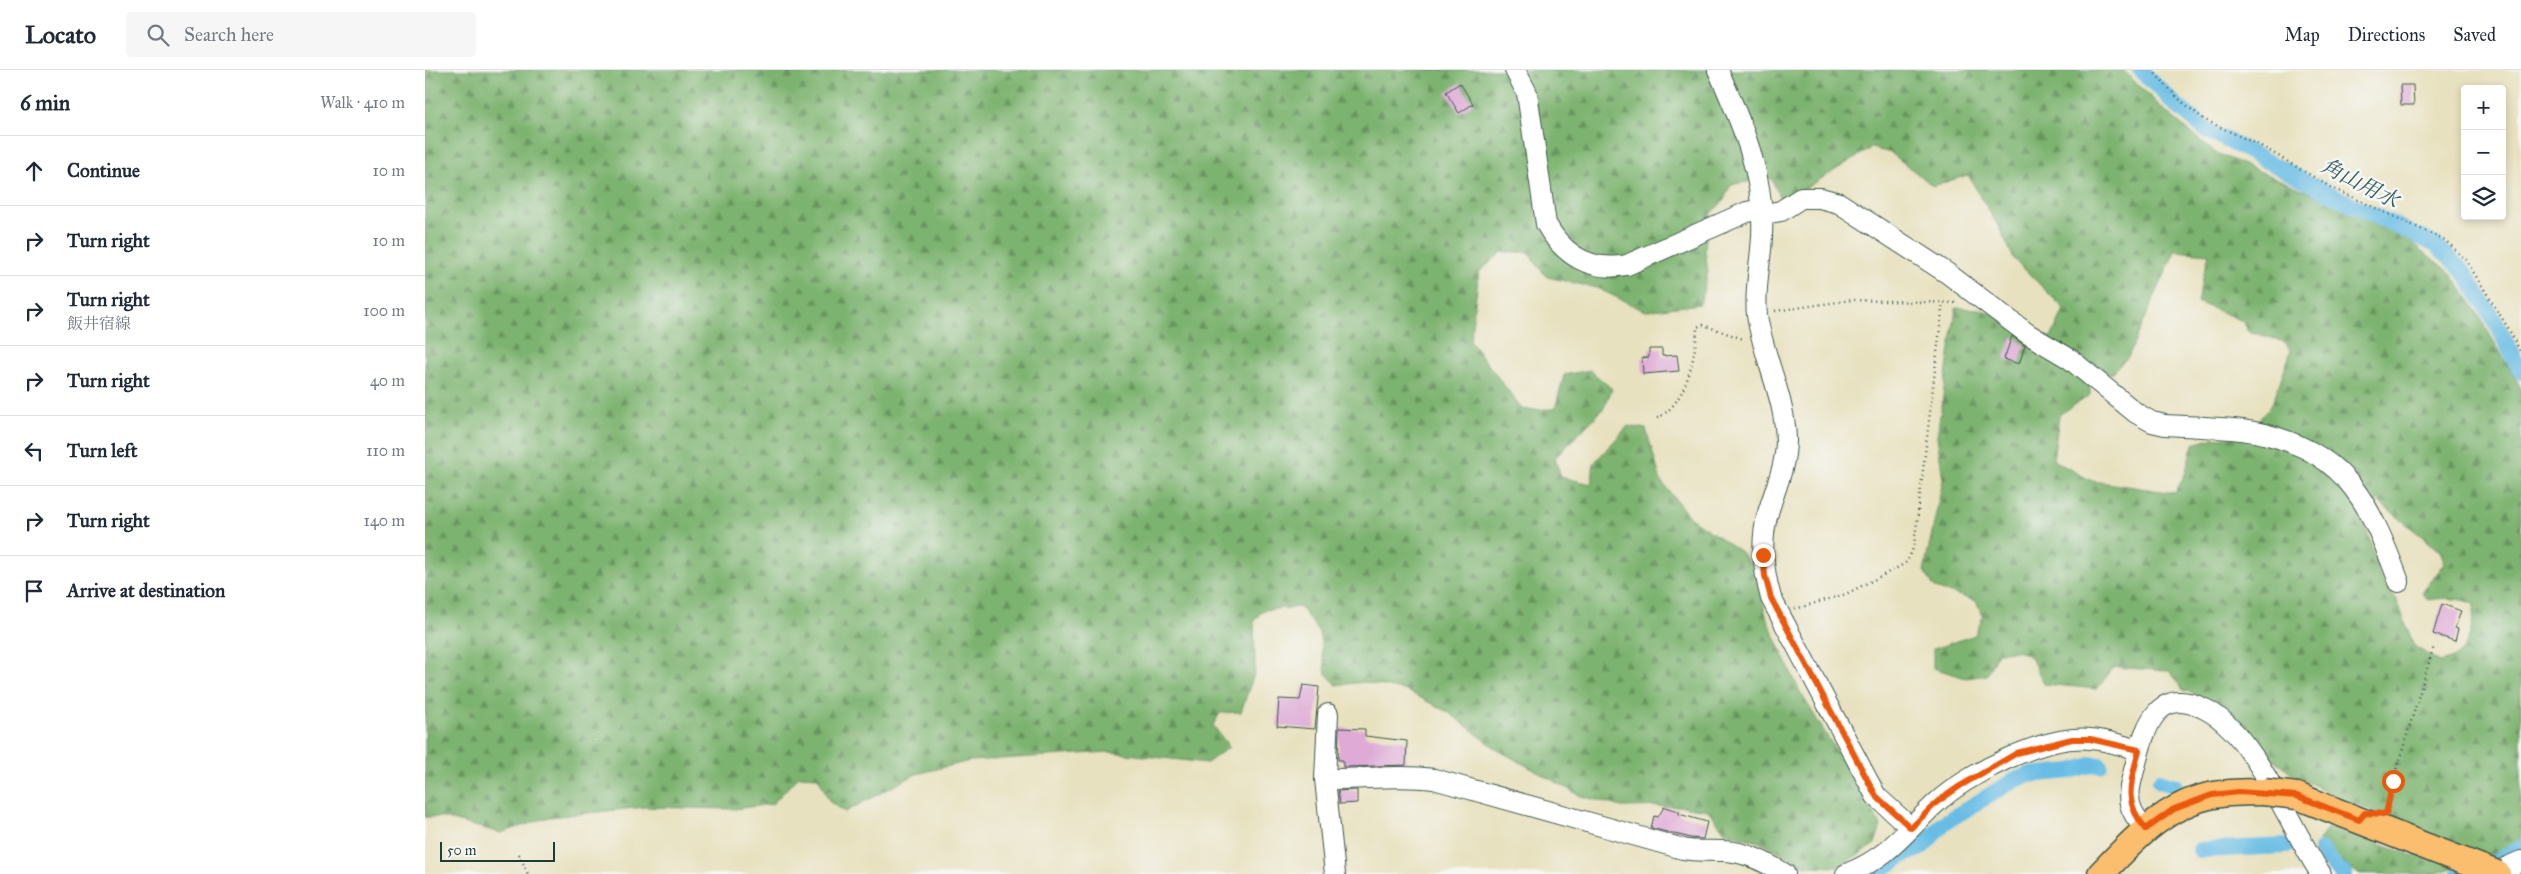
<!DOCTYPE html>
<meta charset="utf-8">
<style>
:root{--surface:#fff;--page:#f6f6f7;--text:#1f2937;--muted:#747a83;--line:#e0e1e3}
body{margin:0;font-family:"IM FELL Great Primer","Noto Serif JP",serif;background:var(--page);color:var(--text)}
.controls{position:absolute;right:15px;top:15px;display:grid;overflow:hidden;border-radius:5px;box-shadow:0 2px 8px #0003}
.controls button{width:45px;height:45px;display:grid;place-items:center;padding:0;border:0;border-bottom:1px solid var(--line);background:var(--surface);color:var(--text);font:25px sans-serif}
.scale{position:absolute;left:15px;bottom:12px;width:115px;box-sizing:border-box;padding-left:5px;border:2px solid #1f3d34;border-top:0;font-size:14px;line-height:18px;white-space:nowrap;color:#1f3d34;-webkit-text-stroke:4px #f6f6f2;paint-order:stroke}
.stop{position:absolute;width:15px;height:15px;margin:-11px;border:4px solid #ea580c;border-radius:50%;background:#fff}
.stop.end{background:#ea580c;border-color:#fff;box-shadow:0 1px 5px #0008}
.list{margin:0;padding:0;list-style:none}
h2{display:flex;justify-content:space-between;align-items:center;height:65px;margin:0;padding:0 20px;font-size:21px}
h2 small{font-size:16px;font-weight:400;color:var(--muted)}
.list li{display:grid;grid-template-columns:32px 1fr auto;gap:15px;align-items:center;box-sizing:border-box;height:70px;padding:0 20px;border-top:1px solid var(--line)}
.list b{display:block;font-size:19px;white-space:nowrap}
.list p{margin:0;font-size:16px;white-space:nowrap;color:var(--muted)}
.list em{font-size:16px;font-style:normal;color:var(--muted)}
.icon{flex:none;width:28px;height:28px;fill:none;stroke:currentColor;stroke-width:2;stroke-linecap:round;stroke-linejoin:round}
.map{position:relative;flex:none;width:2096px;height:804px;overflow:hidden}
header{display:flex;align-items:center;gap:30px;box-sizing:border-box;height:70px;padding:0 25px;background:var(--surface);border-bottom:1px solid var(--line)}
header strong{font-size:24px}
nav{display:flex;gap:28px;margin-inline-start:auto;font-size:18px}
.search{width:350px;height:45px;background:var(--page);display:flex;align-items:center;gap:12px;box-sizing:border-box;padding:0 18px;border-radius:5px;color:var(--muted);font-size:19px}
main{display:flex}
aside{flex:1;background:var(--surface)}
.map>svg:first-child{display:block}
.forest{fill:url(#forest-firs);stroke:#4e7852;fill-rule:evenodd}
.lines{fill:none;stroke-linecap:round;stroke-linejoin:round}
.canal{stroke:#69bde5;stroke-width:16}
.building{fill:#dfabd6}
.minor-casing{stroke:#3d5649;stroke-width:22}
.major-casing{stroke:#3d5649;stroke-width:29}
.path{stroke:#3d5649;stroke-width:2.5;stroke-dasharray:1 4;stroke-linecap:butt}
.minor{stroke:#fff;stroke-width:20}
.major{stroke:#fbbd6e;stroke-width:26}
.major-bridge-casing{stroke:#3d5649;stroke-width:29;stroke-linecap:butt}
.major-bridge{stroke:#fbbd6e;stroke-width:26}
.route{stroke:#ea580c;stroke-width:6}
.labels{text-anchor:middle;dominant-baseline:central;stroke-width:5;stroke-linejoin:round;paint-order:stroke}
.water-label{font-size:21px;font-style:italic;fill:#325d60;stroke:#f6f6f2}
</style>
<header>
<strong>Locato</strong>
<div class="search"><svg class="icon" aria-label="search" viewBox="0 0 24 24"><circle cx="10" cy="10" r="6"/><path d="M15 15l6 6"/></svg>Search here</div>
<nav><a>Map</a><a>Directions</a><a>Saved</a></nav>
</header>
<main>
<aside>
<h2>6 min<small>Walk · 410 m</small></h2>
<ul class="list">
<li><svg class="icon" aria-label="ahead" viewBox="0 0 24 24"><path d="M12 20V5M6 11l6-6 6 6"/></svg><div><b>Continue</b></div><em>10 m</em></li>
<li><svg class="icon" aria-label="right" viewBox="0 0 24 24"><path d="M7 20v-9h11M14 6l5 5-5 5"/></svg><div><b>Turn right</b></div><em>10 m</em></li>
<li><svg class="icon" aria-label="right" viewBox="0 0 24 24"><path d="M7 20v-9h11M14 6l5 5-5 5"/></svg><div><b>Turn right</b><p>飯井宿線</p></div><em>100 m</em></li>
<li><svg class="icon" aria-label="right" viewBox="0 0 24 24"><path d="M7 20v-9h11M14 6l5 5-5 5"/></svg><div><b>Turn right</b></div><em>40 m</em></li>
<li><svg class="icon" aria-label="left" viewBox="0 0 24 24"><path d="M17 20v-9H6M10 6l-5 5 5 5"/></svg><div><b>Turn left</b></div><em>110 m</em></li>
<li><svg class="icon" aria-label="right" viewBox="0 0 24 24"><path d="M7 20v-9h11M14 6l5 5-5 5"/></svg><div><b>Turn right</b></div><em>140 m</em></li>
<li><svg class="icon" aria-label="arrive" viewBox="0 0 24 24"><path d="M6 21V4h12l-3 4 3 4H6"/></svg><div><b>Arrive at destination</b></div></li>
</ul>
</aside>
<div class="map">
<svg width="2096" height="804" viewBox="0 0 2096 804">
<defs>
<pattern id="forest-firs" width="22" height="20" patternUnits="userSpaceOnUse" patternTransform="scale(1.25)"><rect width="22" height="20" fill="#7db370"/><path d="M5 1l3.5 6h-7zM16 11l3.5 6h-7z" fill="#66935d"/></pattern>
</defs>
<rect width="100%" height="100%" fill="#f6f6f2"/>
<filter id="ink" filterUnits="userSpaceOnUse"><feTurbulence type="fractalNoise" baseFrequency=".02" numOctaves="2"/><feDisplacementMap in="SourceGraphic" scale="10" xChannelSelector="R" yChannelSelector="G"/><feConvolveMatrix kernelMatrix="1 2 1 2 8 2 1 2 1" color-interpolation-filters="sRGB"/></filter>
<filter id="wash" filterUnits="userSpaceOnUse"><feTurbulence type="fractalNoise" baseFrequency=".0096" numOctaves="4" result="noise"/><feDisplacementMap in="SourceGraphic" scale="20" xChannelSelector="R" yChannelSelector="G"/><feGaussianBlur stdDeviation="1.12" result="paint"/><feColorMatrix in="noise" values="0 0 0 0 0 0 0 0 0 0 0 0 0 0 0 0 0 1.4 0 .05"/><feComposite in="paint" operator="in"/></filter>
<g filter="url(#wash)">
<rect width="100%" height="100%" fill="#e8e1bf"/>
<!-- forest -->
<path class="forest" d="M0,0h1698l39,38 52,44 113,48 82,40 41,33 20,27 51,88v451l-19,13 -69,22h-73l-22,-13 -19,-20 9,-14 86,29 7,-27 -68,-25 -56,-27 -24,-18 -45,-52 -45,-17 -13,-19 -56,-4 -17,22 -53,-5c-14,-27 -12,-37 -47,-31l-10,22 -21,3 -33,-10v-19l42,-14 8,-19 -7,-15 -41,-13 -11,-17 19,-91 -6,-44 19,-128 24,1 71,29 13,-29 -50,-50 -12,-26 -34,-58 -35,11 -42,-33 -20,-5 -81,50 -11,-1 -7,-18 -41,5 -7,16 -16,17 -3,33 3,22 -8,32 -55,7 -48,-23 -50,-11 -20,-25h-25l-23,20 -9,69 53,69 32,-1 9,-34 26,-5 22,19 -8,19 -49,50 6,19 30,7 3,-21 34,-37 18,3 15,52 29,37 50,33 15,20 12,48 32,71 82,135 -6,19 -36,23 -33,-1 -41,-22 -40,-12 -17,-22 -28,-4 -58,1 -41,-11 -83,-46 -50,-38 -41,-21 -43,-9 -27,3 -11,-11 -7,-42 -19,-25 -37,3 -9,11 1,50 -14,41 -21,1 -7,12 16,22 -22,16 -97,-11 -140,9 -54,13 -71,38 -15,-10 -12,-25 -19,-1 -27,28 -38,5 -89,-2 -96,10 -48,16 -61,-16h-15zM1750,181l34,3 -12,48 46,19 5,10 37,11 6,9 -19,53 -26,32 -32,2 -21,6 -8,30 -10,19 -83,-12 -39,-21 6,-45 31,-20v-12l11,-10h11l16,-16zM1953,431l62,50 5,12 -23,30 6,7c17,-3 31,-2 47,4 -3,24 -5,53 -35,58l-26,-16 -17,-46 -17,-23 -18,-64z"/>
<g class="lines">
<!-- canal -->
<path class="canal" d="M1715,0l36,35 29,24 125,65 106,51 28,27 32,51 25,49
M1735,711l15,5
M1775,780l87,-4
M1896,780l19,22 5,2
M1449,804l30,-19 17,-7 23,-25 67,-41 17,-7 43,-4 22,-7 7,1
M2034,804l35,-11 27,-15"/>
</g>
<g id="blocks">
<!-- building -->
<path class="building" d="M1035,13l13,21 -14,9 -13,-21z
M1975,15h13l1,20h-13z
M1587,266l13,10 -6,18 -15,-5z
M1224,279h13v7l15,-1 2,16 -36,3 -1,-16 7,-1z
M2017,534l19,7 -6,17 3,1 -3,12 -22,-7z
M878,615l16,2 -4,42 -38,-3 2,-27 21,1z
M914,658l26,1v7l42,5 -1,24 -63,2v-7h-5z
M932,720v13l-17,1 -2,-13z
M1239,737l15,4v3l28,8 -4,17 -12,-1 -40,-10 3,-12 4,1z"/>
</g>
</g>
<g filter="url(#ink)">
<use href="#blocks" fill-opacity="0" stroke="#3d5649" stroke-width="1"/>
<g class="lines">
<!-- minor casing -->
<g class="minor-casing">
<path id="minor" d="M1090,0l12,23 19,131c18,32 45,48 81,41l120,-53 14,-3 9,4 11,-2 20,-13h19l19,5 108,70 81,61 42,25 66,54 16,9 13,3c31,2 70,2 99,9 85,20 107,73 135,148
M1293,0c24,54 47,106 44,166 -1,26 -8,53 -5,79 6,42 28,82 29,125 0,27 -11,48 -18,73 -8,29 -5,56 3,85l105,198 35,32
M900,709l3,-65
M1721,759c-7,-7 -14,-16 -16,-25 -3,-13 3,-29 6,-41 10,-39 22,-78 71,-53 49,26 83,118 114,164
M910,804l-10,-95c36,1 73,-5 109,0l249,70c14,3 26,1 40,2 22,0 44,12 62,23
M1421,804c43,-17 56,-39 89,-70 32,-30 110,-70 156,-65 16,1 32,7 48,11
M2067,804l29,-13"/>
</g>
<!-- major casing -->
<g class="major-casing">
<path id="major" d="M1872,726l120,47
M1676,804c30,-32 66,-71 113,-79 16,-3 33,-3 50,-3"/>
</g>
<!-- path -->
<path class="path" d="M1727,0l29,31 24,19 58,27 69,41 113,52 21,20 42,68 13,25
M1350,241l77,-11 106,3
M1232,348c29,-13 39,-62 40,-91l6,-2 40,14
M1370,539l51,-15 49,-25 12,-7 7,-16 29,-243
M1962,738l6,-27 41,-135
M94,784l9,20"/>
<!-- minor -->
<use href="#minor" class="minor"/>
<!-- major -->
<use href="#major" class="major"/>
<!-- major-bridge casing -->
<g class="major-bridge-casing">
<path id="major-bridge" d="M1839,722l33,4
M1992,773l80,31"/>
</g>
<!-- major-bridge -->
<use href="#major-bridge" class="major-bridge"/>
</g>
</g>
<g class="lines" filter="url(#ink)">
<!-- route -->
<path class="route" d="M1338,485l2,21 6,22 105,198 35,32 26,-26 23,-16 57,-33 55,-14h18l49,11c-8,33 -17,51 7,79l28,-20 38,-14 26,-3 59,4 62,24 6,-7 21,1 7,-33"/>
</g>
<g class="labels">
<!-- water labels -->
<g class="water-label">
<text transform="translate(1935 113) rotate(27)">角山用水</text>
</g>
</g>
</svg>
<div class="controls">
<button>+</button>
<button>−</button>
<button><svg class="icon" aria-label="layers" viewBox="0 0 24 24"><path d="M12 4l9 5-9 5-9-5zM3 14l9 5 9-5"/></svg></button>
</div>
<div class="scale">50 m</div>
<div class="stop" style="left:1968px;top:711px"></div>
<div class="stop end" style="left:1338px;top:485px"></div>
</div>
</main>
